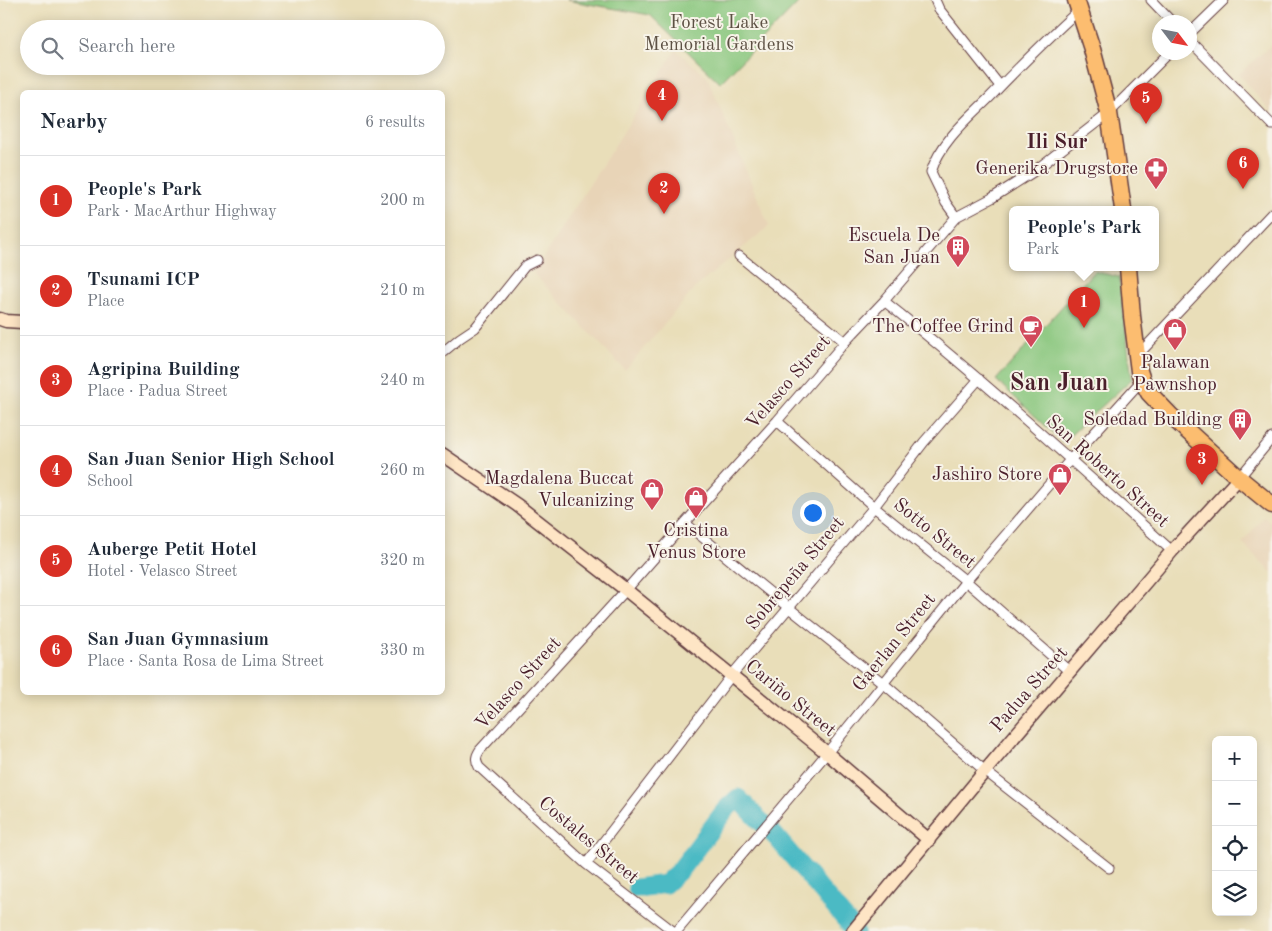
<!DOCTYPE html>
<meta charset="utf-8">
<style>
:root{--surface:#fff;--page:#f2f2f3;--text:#1f2937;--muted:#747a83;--line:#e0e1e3;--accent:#d93025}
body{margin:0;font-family:"Old Standard TT",serif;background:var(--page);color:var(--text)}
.controls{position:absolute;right:15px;bottom:15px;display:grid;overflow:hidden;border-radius:8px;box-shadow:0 2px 12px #0003}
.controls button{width:45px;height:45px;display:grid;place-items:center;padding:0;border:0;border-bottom:1px solid var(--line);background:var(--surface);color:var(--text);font:25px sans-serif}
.compass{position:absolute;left:1152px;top:15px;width:45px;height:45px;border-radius:50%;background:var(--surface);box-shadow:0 2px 12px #0003;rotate:122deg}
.you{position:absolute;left:812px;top:512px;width:18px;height:18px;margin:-12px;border:4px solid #fff;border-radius:50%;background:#1a73e8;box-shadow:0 0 0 8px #1a73e833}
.badge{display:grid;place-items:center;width:32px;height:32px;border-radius:50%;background:var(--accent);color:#fff;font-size:16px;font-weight:700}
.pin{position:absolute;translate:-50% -41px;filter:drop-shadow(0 1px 2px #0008)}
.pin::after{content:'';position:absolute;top:26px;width:18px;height:15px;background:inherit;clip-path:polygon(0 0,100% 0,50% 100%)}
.popup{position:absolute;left:1009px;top:206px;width:150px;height:65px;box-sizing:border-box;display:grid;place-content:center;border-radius:8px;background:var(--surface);filter:drop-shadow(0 1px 4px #0005);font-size:16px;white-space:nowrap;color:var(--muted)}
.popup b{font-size:19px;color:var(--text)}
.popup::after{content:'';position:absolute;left:50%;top:100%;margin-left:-10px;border:10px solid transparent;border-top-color:var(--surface)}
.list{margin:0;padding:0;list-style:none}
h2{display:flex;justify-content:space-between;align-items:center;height:65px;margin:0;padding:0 20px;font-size:21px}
h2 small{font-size:16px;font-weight:400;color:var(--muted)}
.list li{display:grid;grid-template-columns:32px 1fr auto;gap:15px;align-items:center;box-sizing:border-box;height:90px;padding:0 20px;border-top:1px solid var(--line)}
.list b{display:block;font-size:19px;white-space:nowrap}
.list p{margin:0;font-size:16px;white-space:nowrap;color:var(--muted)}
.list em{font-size:16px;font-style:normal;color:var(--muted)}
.icon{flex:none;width:28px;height:28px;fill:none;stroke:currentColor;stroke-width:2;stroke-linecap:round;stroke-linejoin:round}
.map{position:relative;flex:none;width:1272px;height:931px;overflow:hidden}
.search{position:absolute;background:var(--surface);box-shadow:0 2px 12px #0003;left:20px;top:20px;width:425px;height:55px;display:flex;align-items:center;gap:12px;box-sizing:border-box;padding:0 18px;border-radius:28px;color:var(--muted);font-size:19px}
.panel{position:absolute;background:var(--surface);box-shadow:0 2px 12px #0003;left:20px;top:90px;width:425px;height:605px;border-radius:8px}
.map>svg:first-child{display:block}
.built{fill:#e8d4b7}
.green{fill:#88c67d;stroke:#697254}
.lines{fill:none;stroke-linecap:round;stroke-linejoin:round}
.river{stroke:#4cbac4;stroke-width:19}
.street-casing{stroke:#623c40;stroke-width:11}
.secondary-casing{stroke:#623c40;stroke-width:15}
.highway-casing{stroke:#623c40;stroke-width:19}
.street{stroke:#fff;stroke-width:9}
.secondary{stroke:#fee5c5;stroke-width:12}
.highway{stroke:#fcbd6f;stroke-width:16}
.labels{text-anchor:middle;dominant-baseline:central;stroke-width:4;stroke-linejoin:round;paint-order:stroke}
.park-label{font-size:19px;fill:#5d5144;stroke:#f7f3e8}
.poi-label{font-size:19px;fill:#4a1f2b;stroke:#f7f3e8;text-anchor:end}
.street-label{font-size:19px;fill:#4a1f2b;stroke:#f7f3e8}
.quarter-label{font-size:21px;font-weight:bold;fill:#4a1f2b;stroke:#f7f3e8}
.district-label{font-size:24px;font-weight:bold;fill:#4a1f2b;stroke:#f7f3e8}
</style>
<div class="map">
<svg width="1272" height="931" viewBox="0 0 1272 931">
<rect width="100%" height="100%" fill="#f7f3e8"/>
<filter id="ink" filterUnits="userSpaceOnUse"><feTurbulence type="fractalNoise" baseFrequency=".02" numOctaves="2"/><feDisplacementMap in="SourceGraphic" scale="10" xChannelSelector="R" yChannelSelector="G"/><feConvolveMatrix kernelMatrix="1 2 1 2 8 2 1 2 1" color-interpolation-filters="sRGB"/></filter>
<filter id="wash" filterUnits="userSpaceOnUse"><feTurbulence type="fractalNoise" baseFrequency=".0096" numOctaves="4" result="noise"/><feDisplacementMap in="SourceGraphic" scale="20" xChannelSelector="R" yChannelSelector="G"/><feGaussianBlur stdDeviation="1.12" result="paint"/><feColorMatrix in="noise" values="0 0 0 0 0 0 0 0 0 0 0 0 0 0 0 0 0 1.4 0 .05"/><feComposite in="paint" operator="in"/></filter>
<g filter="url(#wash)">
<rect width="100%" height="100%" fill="#e9deb9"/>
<!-- built -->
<path class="built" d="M1272,44v69l-33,-39z
M676,50l31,26 62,150 -74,62 -70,82 -92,-97z
M1264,516l8,7v50l-30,-30z"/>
<!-- green -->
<path class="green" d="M566,0h235l-81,83 -70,-68z
M1094,271l25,6 13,102 -69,63 -67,-62z"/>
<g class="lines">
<!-- river -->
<path class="river" d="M637,888l28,-4 15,-14 46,-61 12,-11 38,39 79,94"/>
</g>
</g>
<g filter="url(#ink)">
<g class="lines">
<!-- street casing -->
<g class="street-casing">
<path id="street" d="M935,0l4,9 61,77
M1151,0l21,22
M1190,33l34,-33
M1190,41l82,84
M956,217l-10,-14 -15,-31c10,-31 37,-53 59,-75 29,-30 58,-59 89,-87
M739,256l106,86
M884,301c100,79 193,165 288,250
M442,353l18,-15 15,-10 50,-62 12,-6
M1137,356l135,-143
M777,421l97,86 92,74 104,91
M1239,478l33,-40
M685,523l104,85 94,75 102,88 124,97
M586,864l145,-188 143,-169 50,-65 55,-63
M673,931l-87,-67 -107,-97c-4,-7 -3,-11 1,-17l146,-160 59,-67 92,-102 68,-79 39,-41 72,-84 36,-19 41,-26 76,-59 61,-61
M677,931l150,-178 139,-172 104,-121 72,-80"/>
</g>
<!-- secondary casing -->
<g class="secondary-casing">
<path id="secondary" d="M0,319l6,2 16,1
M442,454l75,51 109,85 201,163 102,87
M853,931l132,-160 187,-220 67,-73"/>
</g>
<!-- highway casing -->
<g class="highway-casing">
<path id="highway" d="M1076,0l16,49 17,64 14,96
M1128,267l4,49 7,55 3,9 7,13 22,23 68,62 33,27"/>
</g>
<!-- street -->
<use href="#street" class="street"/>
<!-- secondary -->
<use href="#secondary" class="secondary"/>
<!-- highway -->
<use href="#highway" class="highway"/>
</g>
</g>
<!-- icons -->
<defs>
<g id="pharmacy-pin" transform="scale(1.25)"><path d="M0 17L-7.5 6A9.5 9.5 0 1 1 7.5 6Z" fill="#d1495b" stroke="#f7f3e8"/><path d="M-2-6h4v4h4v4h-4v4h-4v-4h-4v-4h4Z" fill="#fff"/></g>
<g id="building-pin" transform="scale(1.25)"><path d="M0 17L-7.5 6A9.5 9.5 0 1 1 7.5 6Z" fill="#d1495b" stroke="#f7f3e8"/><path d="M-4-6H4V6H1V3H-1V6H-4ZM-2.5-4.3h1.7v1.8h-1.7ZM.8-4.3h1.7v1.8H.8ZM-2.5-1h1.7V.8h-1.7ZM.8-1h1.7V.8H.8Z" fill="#fff"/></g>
<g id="cafe-pin" transform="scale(1.25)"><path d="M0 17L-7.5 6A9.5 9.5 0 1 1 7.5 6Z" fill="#d1495b" stroke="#f7f3e8"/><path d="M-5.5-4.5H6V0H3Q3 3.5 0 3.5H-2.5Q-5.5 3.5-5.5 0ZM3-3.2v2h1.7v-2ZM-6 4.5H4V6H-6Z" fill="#fff"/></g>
<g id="shop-pin" transform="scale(1.25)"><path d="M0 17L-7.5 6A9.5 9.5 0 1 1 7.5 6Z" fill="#d1495b" stroke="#f7f3e8"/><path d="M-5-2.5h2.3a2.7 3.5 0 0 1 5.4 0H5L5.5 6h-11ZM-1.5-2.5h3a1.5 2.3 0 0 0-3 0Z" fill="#fff"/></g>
</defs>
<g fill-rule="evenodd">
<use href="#pharmacy-pin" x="1156" y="169"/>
<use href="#building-pin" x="958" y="247"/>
<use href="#cafe-pin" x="1031" y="327"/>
<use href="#shop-pin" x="1175" y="330"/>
<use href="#building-pin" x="1240" y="420"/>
<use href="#shop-pin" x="1060" y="475"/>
<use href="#shop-pin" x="652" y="490"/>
<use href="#shop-pin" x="696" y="498"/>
</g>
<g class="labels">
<!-- park labels -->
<g class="park-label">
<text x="719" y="23">Forest Lake<tspan x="719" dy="22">Memorial Gardens</tspan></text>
</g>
<!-- poi labels -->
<g class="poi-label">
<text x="1138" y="169">Generika Drugstore</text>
<text x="940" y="236">Escuela De<tspan x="940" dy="22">San Juan</tspan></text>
<text x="1014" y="327">The Coffee Grind</text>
<text x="1175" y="363" text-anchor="middle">Palawan<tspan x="1175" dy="22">Pawnshop</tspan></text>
<text x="1222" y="420">Soledad Building</text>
<text x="1042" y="475">Jashiro Store</text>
<text x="634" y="479">Magdalena Buccat<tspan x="634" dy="22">Vulcanizing</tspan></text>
<text x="696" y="531" text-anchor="middle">Cristina<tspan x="696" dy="22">Venus Store</tspan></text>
</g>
<!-- street labels -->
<g class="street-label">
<text transform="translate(789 383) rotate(-49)">Velasco Street</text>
<text transform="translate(1107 472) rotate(42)">San Roberto Street</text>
<text transform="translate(934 534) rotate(39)">Sotto Street</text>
<text transform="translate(796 574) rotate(-50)">Sobrepeña Street</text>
<text transform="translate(895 643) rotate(-51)">Gaerlan Street</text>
<text transform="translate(519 684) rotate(-48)">Velasco Street</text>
<text transform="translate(1030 690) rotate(-49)">Padua Street</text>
<text transform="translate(790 699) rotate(39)">Cariño Street</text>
<text transform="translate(588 841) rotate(40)">Costales Street</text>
</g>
<!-- quarter labels -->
<g class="quarter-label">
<text x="1057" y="142">Ili Sur</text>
</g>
<!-- district labels -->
<g class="district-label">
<text x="1059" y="384">San Juan</text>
</g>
</g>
</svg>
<div class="controls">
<button>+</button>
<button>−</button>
<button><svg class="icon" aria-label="locate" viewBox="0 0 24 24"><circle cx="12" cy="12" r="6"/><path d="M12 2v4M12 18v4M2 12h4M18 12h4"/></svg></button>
<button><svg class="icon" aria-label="layers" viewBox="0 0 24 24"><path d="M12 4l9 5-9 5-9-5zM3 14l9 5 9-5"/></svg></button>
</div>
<svg class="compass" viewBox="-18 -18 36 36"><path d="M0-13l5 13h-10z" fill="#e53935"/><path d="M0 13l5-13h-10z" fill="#747a83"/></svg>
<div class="you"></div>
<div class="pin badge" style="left:1084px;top:328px">1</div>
<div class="popup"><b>People's Park</b>Park</div>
<div class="pin badge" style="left:664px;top:214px">2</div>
<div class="pin badge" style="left:1202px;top:485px">3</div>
<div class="pin badge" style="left:662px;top:121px">4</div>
<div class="pin badge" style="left:1146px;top:124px">5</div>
<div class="pin badge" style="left:1243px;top:189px">6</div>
<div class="search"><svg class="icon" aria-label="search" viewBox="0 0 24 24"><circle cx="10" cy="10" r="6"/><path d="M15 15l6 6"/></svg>Search here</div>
<section class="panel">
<h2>Nearby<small>6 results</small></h2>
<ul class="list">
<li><span class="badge">1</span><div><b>People's Park</b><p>Park · MacArthur Highway</p></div><em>200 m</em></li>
<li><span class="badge">2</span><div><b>Tsunami ICP</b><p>Place</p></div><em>210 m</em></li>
<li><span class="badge">3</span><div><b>Agripina Building</b><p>Place · Padua Street</p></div><em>240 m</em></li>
<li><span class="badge">4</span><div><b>San Juan Senior High School</b><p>School</p></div><em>260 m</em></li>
<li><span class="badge">5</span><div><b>Auberge Petit Hotel</b><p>Hotel · Velasco Street</p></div><em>320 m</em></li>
<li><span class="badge">6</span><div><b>San Juan Gymnasium</b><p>Place · Santa Rosa de Lima Street</p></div><em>330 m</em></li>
</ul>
</section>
</div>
